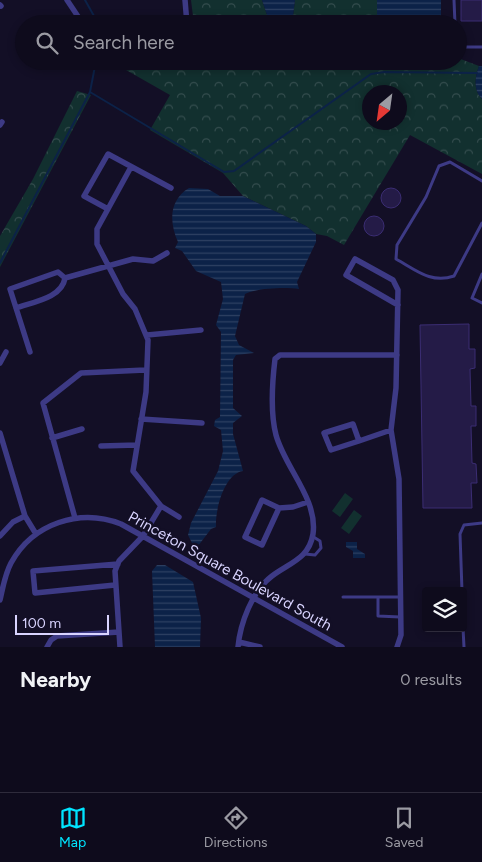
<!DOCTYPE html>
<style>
:root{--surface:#0e0b1c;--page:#1c1929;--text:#f1f3f6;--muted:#9b9ba3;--line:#2e2b3b;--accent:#00e5ff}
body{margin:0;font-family:Figtree,sans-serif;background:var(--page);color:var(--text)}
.controls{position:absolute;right:15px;bottom:15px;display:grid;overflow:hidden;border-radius:5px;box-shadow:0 2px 8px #0003}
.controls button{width:45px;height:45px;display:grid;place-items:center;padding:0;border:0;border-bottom:1px solid var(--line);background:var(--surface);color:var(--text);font:25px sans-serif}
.compass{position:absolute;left:362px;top:85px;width:45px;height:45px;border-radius:50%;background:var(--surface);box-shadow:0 2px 8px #0003;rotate:209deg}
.scale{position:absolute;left:15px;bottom:12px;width:94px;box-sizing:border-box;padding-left:5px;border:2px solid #d9d4ff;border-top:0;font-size:14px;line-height:18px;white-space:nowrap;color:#d9d4ff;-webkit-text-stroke:4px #130f26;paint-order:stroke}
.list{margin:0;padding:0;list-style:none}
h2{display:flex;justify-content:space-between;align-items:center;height:65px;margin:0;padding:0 20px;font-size:21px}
h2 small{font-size:16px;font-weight:400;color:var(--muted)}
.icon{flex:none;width:28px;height:28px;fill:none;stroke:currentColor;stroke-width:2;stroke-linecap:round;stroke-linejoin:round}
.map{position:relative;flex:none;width:482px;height:647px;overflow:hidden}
.search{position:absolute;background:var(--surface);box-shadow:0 2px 8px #0003;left:15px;right:15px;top:15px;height:55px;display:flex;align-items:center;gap:12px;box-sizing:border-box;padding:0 18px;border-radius:28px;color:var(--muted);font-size:19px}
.sheet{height:145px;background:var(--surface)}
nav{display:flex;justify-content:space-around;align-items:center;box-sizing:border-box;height:70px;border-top:1px solid var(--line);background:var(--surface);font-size:14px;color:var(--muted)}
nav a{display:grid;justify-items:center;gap:2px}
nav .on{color:var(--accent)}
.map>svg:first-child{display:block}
.green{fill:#12302f}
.forest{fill:url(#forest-crowns);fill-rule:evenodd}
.water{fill:url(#water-rules)}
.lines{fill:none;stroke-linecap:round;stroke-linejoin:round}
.stream{stroke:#0c2248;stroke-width:2}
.building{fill:#241b47;stroke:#3b2d73}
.service{stroke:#3d3a85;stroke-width:3}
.minor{stroke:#3d3a85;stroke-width:5.5}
.labels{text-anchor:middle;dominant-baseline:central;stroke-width:5;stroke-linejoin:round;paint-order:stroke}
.street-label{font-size:15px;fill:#d9d4ff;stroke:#130f26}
</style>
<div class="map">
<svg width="482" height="647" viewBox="0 0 482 647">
<defs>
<pattern id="forest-crowns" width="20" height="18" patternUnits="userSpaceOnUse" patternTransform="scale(1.25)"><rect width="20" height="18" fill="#12302f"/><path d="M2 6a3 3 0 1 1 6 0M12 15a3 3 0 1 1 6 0" fill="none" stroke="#344d4e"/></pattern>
<pattern id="water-rules" width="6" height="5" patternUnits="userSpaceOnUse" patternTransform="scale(1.25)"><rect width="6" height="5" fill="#0c2248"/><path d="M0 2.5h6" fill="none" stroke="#2f4163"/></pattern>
</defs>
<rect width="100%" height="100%" fill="#130f26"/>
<!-- green -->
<path class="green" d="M345,493l8,6 -13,18 -8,-6z
M354,510l8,6 -13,18 -8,-6z"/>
<!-- forest -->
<path class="forest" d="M191,0h71l8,24h-76z
M295,0h82v24h-85z
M458,58l21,8c-4,11 -6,24 3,33v75l-72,-39 -66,110 -17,-9 -11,-2 -10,-8 -63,-30 -20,-23 -73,-43 20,-35 -51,-29v-5h339zM370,92h30v30h-30z
M77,91l14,4 -91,172v-31l33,-57z"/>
<!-- water -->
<path class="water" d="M262,0h33l-3,24h-22z
M377,0h64v24h-64z
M479,66h3v33c-9,-9 -7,-22 -3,-33z
M189,188l19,1 12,7h23l63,30 10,8v8l-19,40 2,7c-13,-2 -43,-1 -54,5l-10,42 4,9 15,8 -18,2 -3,5v48l9,8 -9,7v11l10,37c-19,3 -28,39 -27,56l-5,2 -13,17 -5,-1 -5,-10 3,-12 27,-52 5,-20 -2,-21 -7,-4 1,-6 5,-3 1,-85 -5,-7 7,-26 -2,-17 -25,-11 -14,-20 -7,-3 3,-6c-9,-20 -9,-42 11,-54z
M346,542h11v7l8,5v4h-12v-7l-7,-4z
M157,565h8l28,17 8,36 -1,29h-45l-3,-76z"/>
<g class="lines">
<!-- stream -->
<path class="stream" d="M85,0l9,16 2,8
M90,92l134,80 10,-1 137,-97 13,-2 93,1
M0,263l90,-171 6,-31"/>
</g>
<!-- building -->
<path class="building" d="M461,0h21v21h-21z
M381 198a10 10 0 1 1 20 0a10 10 0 1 1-20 0Z
M364 226a10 10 0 1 1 20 0a10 10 0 1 1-20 0Z
M469,324v25h6v19l-5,1 1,37h5v20h-5l1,37 4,1 1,19h-6l1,25h-49l-3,-183z"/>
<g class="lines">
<!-- service -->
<path class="service" d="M454,0l1,24
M458,47h24
M482,181l-32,-19 -11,4 -13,31 -29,48 -1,14c20,11 35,25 58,17l28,-53
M482,274l-10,24 10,5
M305,554l10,1 6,-7 -1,-7 -8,-5
M462,591l-2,-57 4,-9 18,-2
M343,597h57
M378,597v19l22,1
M463,628l1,19"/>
<!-- minor -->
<path class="minor" d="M67,0l16,24
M185,0l2,24
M0,5l1,1
M0,125l2,-3
M131,167l-34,62v15l26,50 12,15 13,31 -2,52 -13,79 28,35 18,11
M108,209l-24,-13 24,-42 63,34
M65,278l68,-19 20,2 14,-8
M16,308c17,-6 46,-10 49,-30
M147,335l54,-5
M30,352l-20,-63 48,-17 7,6
M0,363l6,-11
M141,419l61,4
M353,424l6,17 -28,9 -7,-17z
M0,433l25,83 11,18
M52,438l30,-9
M359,441l32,-11
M101,446l36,-1
M262,500l17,8 -17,37 -17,-8z
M279,508l14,-1 15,-5
M75,518l-32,-115 38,-30 64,-3
M0,536l13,-14 12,-6
M115,585l-80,8 -2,-22 85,-7
M0,600c3,-13 5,-26 11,-37 22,-40 69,-55 110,-39l221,123
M239,642l21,5
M47,647l4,-7 6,-4 62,-4
M120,647l-5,-76 4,-10 24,-25 18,-30
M238,647c2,-23 14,-56 34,-71 17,-13 37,-17 41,-42 5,-35 -28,-66 -37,-99 -6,-23 -4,-51 -1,-76l5,-4h117
M397,647l4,-12 -2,-156 -8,-49 5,-42 2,-98 -5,-10 -38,-21 -9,16 52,30"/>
</g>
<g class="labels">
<!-- street labels -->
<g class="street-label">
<text transform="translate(230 571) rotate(29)">Princeton Square Boulevard South</text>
</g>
</g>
</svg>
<div class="controls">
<button><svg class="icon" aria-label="layers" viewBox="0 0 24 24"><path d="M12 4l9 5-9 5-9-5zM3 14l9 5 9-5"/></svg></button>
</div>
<svg class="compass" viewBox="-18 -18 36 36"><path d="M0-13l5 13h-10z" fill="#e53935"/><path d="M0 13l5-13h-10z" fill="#9b9ba3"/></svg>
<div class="scale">100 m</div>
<div class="search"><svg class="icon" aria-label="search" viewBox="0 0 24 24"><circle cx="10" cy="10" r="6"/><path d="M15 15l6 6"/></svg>Search here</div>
</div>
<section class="sheet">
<h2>Nearby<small>0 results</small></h2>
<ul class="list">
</ul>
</section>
<nav>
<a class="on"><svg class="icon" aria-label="map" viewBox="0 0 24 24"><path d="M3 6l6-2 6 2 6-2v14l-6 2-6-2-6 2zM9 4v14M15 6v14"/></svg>Map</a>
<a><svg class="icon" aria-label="directions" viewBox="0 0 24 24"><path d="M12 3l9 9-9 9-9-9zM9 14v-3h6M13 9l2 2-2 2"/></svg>Directions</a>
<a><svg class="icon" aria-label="saved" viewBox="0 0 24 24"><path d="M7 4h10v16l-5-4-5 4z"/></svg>Saved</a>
</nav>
